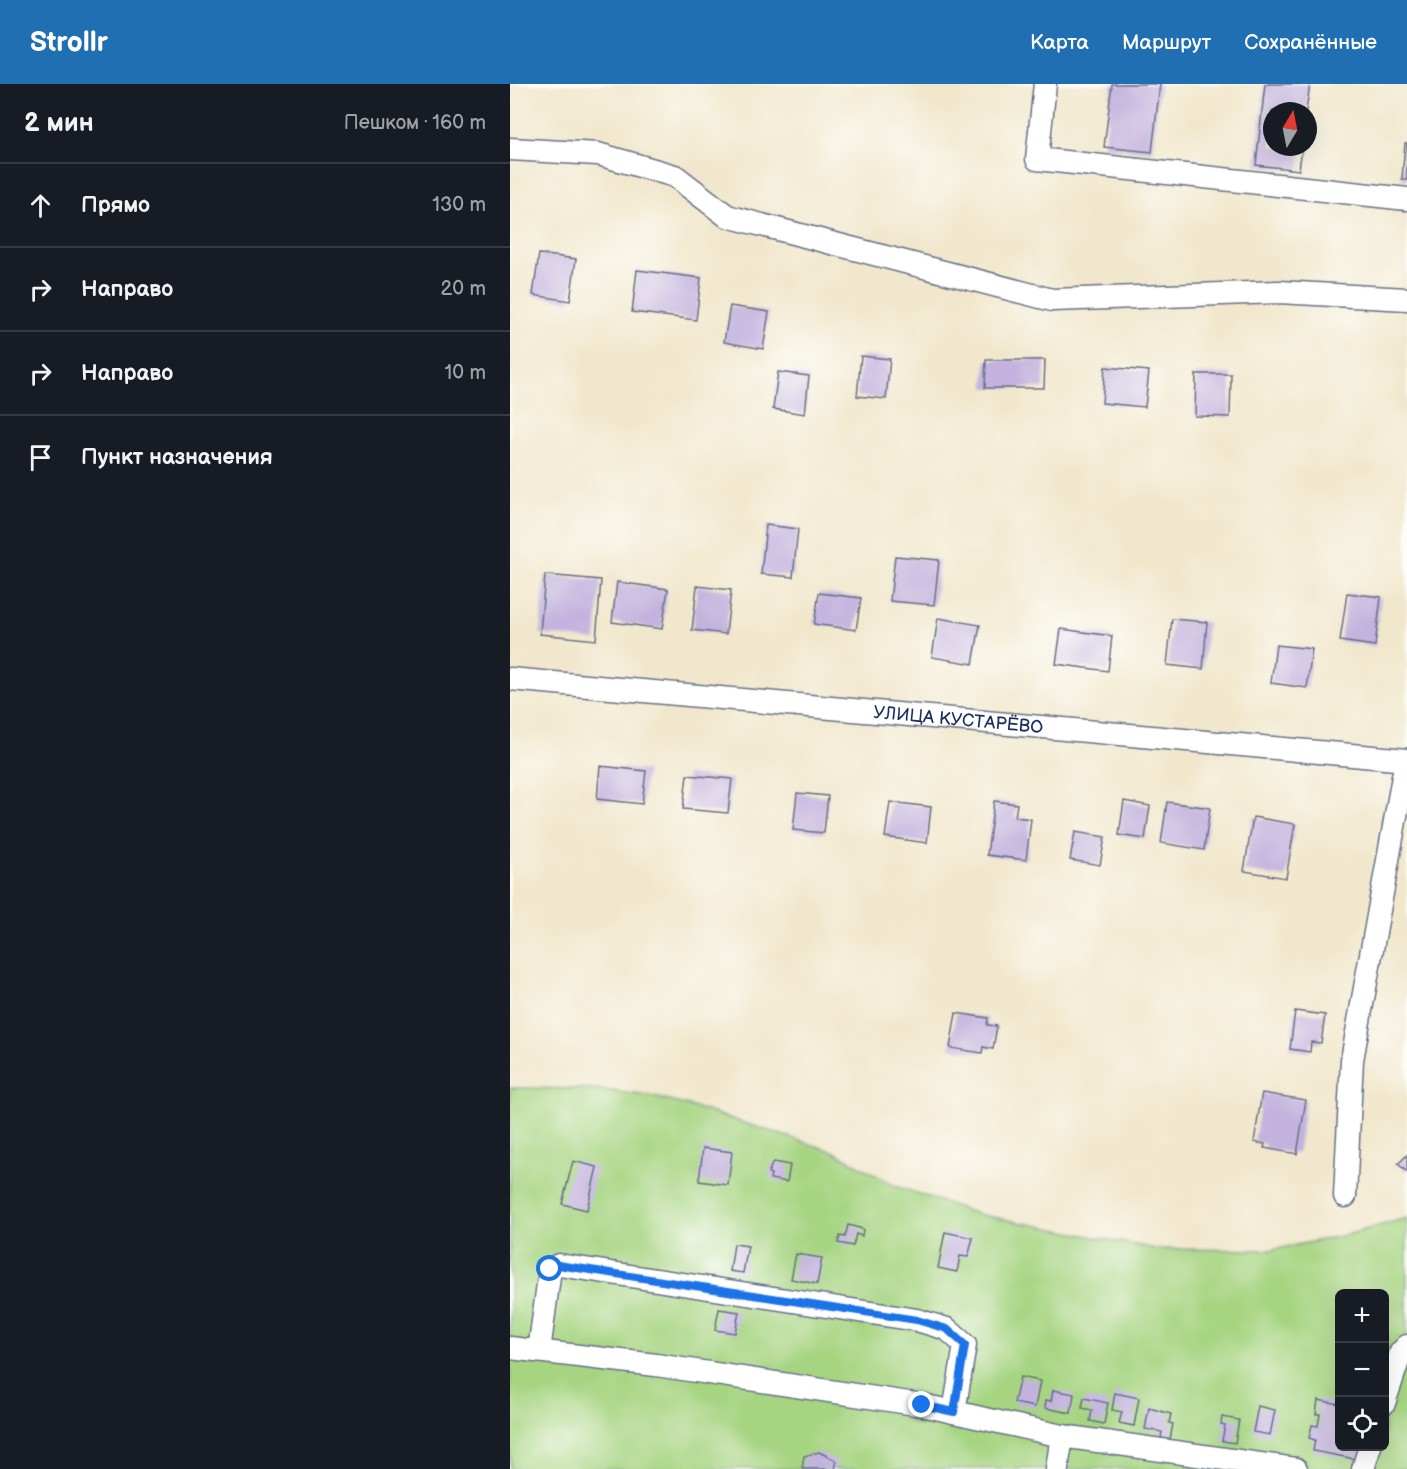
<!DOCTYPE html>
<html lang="ru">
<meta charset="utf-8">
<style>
:root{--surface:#171b24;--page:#242831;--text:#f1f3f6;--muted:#9ea1a6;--line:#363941;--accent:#1f6fb2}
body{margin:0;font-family:"Balsamiq Sans",sans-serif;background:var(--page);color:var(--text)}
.controls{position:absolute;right:18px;bottom:18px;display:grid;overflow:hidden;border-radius:9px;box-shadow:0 6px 24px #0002}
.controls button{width:54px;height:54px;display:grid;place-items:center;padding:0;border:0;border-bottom:2px solid var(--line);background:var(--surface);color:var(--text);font:30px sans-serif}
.compass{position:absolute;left:753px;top:18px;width:54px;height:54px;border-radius:50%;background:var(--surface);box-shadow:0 6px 24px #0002;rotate:10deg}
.stop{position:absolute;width:18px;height:18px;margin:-14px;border:4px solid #1a73e8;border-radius:50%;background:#fff}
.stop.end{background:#1a73e8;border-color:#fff;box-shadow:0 2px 6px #0008}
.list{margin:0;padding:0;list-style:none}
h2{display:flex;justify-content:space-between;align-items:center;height:78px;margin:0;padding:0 24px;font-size:26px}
h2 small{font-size:20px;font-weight:400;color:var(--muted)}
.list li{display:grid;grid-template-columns:39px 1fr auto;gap:18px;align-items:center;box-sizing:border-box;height:84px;padding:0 24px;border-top:2px solid var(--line)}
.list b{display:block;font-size:22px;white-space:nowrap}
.list em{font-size:20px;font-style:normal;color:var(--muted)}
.icon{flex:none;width:33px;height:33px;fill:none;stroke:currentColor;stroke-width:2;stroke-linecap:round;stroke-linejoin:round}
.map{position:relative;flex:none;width:897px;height:1385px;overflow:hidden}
header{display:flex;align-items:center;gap:36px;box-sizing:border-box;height:84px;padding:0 30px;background:var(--accent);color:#fff}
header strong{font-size:28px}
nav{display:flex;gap:33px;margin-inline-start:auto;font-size:21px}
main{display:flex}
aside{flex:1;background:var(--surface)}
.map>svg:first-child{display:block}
.green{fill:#a6d481;stroke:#608270;stroke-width:1.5;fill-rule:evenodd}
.building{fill:#c3b2de}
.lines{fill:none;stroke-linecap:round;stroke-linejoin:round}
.minor-casing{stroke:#666f84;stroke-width:25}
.minor{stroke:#fff;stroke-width:22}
.route{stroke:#1a73e8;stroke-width:8}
.labels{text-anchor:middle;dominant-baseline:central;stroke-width:4.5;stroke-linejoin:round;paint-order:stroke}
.street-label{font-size:18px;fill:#1b2f5e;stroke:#fdfcf7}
</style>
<header>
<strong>Strollr</strong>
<nav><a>Карта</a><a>Маршрут</a><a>Сохранённые</a></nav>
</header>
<main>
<aside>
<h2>2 мин<small>Пешком · 160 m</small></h2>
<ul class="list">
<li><svg class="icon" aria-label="ahead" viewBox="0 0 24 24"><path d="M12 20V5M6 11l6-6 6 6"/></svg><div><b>Прямо</b></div><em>130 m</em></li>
<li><svg class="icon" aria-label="right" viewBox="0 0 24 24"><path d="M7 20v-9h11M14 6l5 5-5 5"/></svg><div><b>Направо</b></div><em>20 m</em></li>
<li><svg class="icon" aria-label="right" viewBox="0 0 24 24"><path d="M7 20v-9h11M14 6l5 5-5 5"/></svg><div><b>Направо</b></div><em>10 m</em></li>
<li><svg class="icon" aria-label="arrive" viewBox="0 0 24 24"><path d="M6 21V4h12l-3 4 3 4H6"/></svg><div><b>Пункт назначения</b></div></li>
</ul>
</aside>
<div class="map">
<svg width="897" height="1385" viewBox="0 0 897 1385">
<rect width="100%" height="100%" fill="#fdfcf7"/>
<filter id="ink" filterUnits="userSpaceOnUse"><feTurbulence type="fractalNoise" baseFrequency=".0167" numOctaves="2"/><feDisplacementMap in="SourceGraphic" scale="12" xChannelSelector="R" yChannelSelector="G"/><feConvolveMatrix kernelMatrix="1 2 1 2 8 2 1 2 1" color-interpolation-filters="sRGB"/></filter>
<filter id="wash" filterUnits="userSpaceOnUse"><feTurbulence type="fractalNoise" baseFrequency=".008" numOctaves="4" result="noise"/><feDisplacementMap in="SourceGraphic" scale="24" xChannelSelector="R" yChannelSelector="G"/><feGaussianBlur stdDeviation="1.35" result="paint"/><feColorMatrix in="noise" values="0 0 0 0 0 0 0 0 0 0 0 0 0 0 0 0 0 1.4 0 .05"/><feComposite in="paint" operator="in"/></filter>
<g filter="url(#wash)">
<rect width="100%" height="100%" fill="#f1e7cc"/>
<!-- green -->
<path class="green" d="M0,1004l85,1 55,7 50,13 135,43 58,33 84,29 179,35 116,1 74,-15 61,-17v251h-897zM830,1210h44v152h-44z"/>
<g id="blocks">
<!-- building -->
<path class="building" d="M602,0h48l-8,68 -48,-5z
M755,0h45l-4,27h-34v36h30l-3,23 -43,-5z
M895,59h2v37l-5,-1z
M29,170l37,5 -6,42 -37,-6z
M127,186l64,8 -5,42 -64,-8z
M220,222l39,6 -6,37 -39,-7z
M351,272l29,3 -4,40 -29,-3z
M476,276h59l-1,28h-59z
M595,283l44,4 -4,36 -43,-4z
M268,288l31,4 -4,38 -32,-5z
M686,290h35l-1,43 -35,-1z
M256,441l32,4 -5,48 -32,-3z
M385,472l44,4 -5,45 -44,-4z
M35,491l56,5 -5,60 -56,-6z
M107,498l51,7 -6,40 -50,-7z
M187,502l34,4 -5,44 -34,-4z
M309,509l42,5 -5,32 -42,-6z
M837,509l34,4 -6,49 -35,-5z
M428,534l42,7 -7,39 -41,-7z
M662,535l35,3 -4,47 -36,-4z
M551,545l51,7 -4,35 -52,-7z
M766,561l36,4 -5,39 -36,-5z
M90,682l46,5 -4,33 -45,-5z
M177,691l45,4 -4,34 -45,-4z
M287,709l31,3 -4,37 -31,-3z
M484,717l23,3 -2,13 16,2 -5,41 -39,-5z
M614,717l26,5 -5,33 -26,-4z
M380,718l41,5 -4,36 -42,-6z
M657,718l43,6 -6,42 -43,-7z
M743,733l42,7 -9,54 -42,-7z
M565,748l30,5 -5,28 -30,-5z
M785,927l30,4 -4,28 -10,-1 -1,10 -20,-3z
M446,929l32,5 -1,7 10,1 -4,23 -10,-2 -1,6 -32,-5z
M752,1009l44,7 -9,54 -33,-6 1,-4 -11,-2z
M193,1064l29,4 -4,33 -29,-4z
M897,1071v17l-9,-8z
M63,1077l24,6 -10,43 -25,-6z
M263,1078l17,3 -3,17 -17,-3 1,-5 -3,-1z
M338,1141l15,4 -1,7 -6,-2 -3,12 -15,-3 2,-7 5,1z
M435,1148l28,6 -5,19 -8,-1 -3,16 -19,-4z
M224,1160l14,2 -5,27 -13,-2z
M286,1170l26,4 -5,26 -26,-5z
M209,1225l20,3 -4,21 -20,-3z
M510,1293l20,4 -5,26 -21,-4z
M543,1306l21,4 -3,19 -26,-5 1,-8 5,1z
M605,1309l24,5 -5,28 -15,-3 3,-11 -10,-2z
M574,1314l24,5 -4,21 -14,-3 2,-11 -10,-2z
M808,1316l22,4 -3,13 3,1v28l23,3 -2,11 -48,-9 2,-11 -6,-2 3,-13 6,1 2,-12h-4z
M748,1322l17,4 -5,25 -17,-3z
M639,1324l22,6 -2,9 4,1 -3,16 -9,-2 1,-6 -17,-3z
M712,1333l17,3 -4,23 -13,-2 3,-16 -4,-1z
M309,1368l18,9 -2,8h-33l2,-13z"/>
</g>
</g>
<g filter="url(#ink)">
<use href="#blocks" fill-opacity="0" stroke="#666f84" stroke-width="1.5"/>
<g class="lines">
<!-- minor casing -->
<g class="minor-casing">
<g id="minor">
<path d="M535,0l-8,75 370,40"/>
<path d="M0,65l88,5 77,22 52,40 325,84 227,-8 128,7"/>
<path id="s1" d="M0,595l897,81"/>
<path d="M835,1112l7,-136 54,-300"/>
<path d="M0,1264l146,17 266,40 140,31 234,33"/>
<path d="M29,1267l11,-82 9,-4 358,55 30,9 18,16 -11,67"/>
<path d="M874,1319l17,-51 6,-6"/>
<path d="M547,1385l5,-33"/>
<path d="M853,1385l7,-23"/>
</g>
</g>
<!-- minor -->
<use href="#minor" class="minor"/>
</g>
</g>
<g class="lines" filter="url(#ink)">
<!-- route -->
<path class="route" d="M40,1185l8,-4 359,55 30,9 18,16 -11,67 -32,-7"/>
</g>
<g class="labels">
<!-- street labels -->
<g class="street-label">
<text stroke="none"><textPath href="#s1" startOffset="450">УЛИЦА КУСТАРЁВО</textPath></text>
</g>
</g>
</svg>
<div class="controls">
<button>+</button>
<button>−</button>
<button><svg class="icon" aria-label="locate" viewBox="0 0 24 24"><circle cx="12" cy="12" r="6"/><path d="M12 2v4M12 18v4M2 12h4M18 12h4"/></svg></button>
</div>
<svg class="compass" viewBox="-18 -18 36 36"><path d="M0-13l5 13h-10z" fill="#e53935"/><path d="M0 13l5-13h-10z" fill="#9ea1a6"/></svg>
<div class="stop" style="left:40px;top:1185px"></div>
<div class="stop end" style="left:412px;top:1321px"></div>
</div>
</main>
